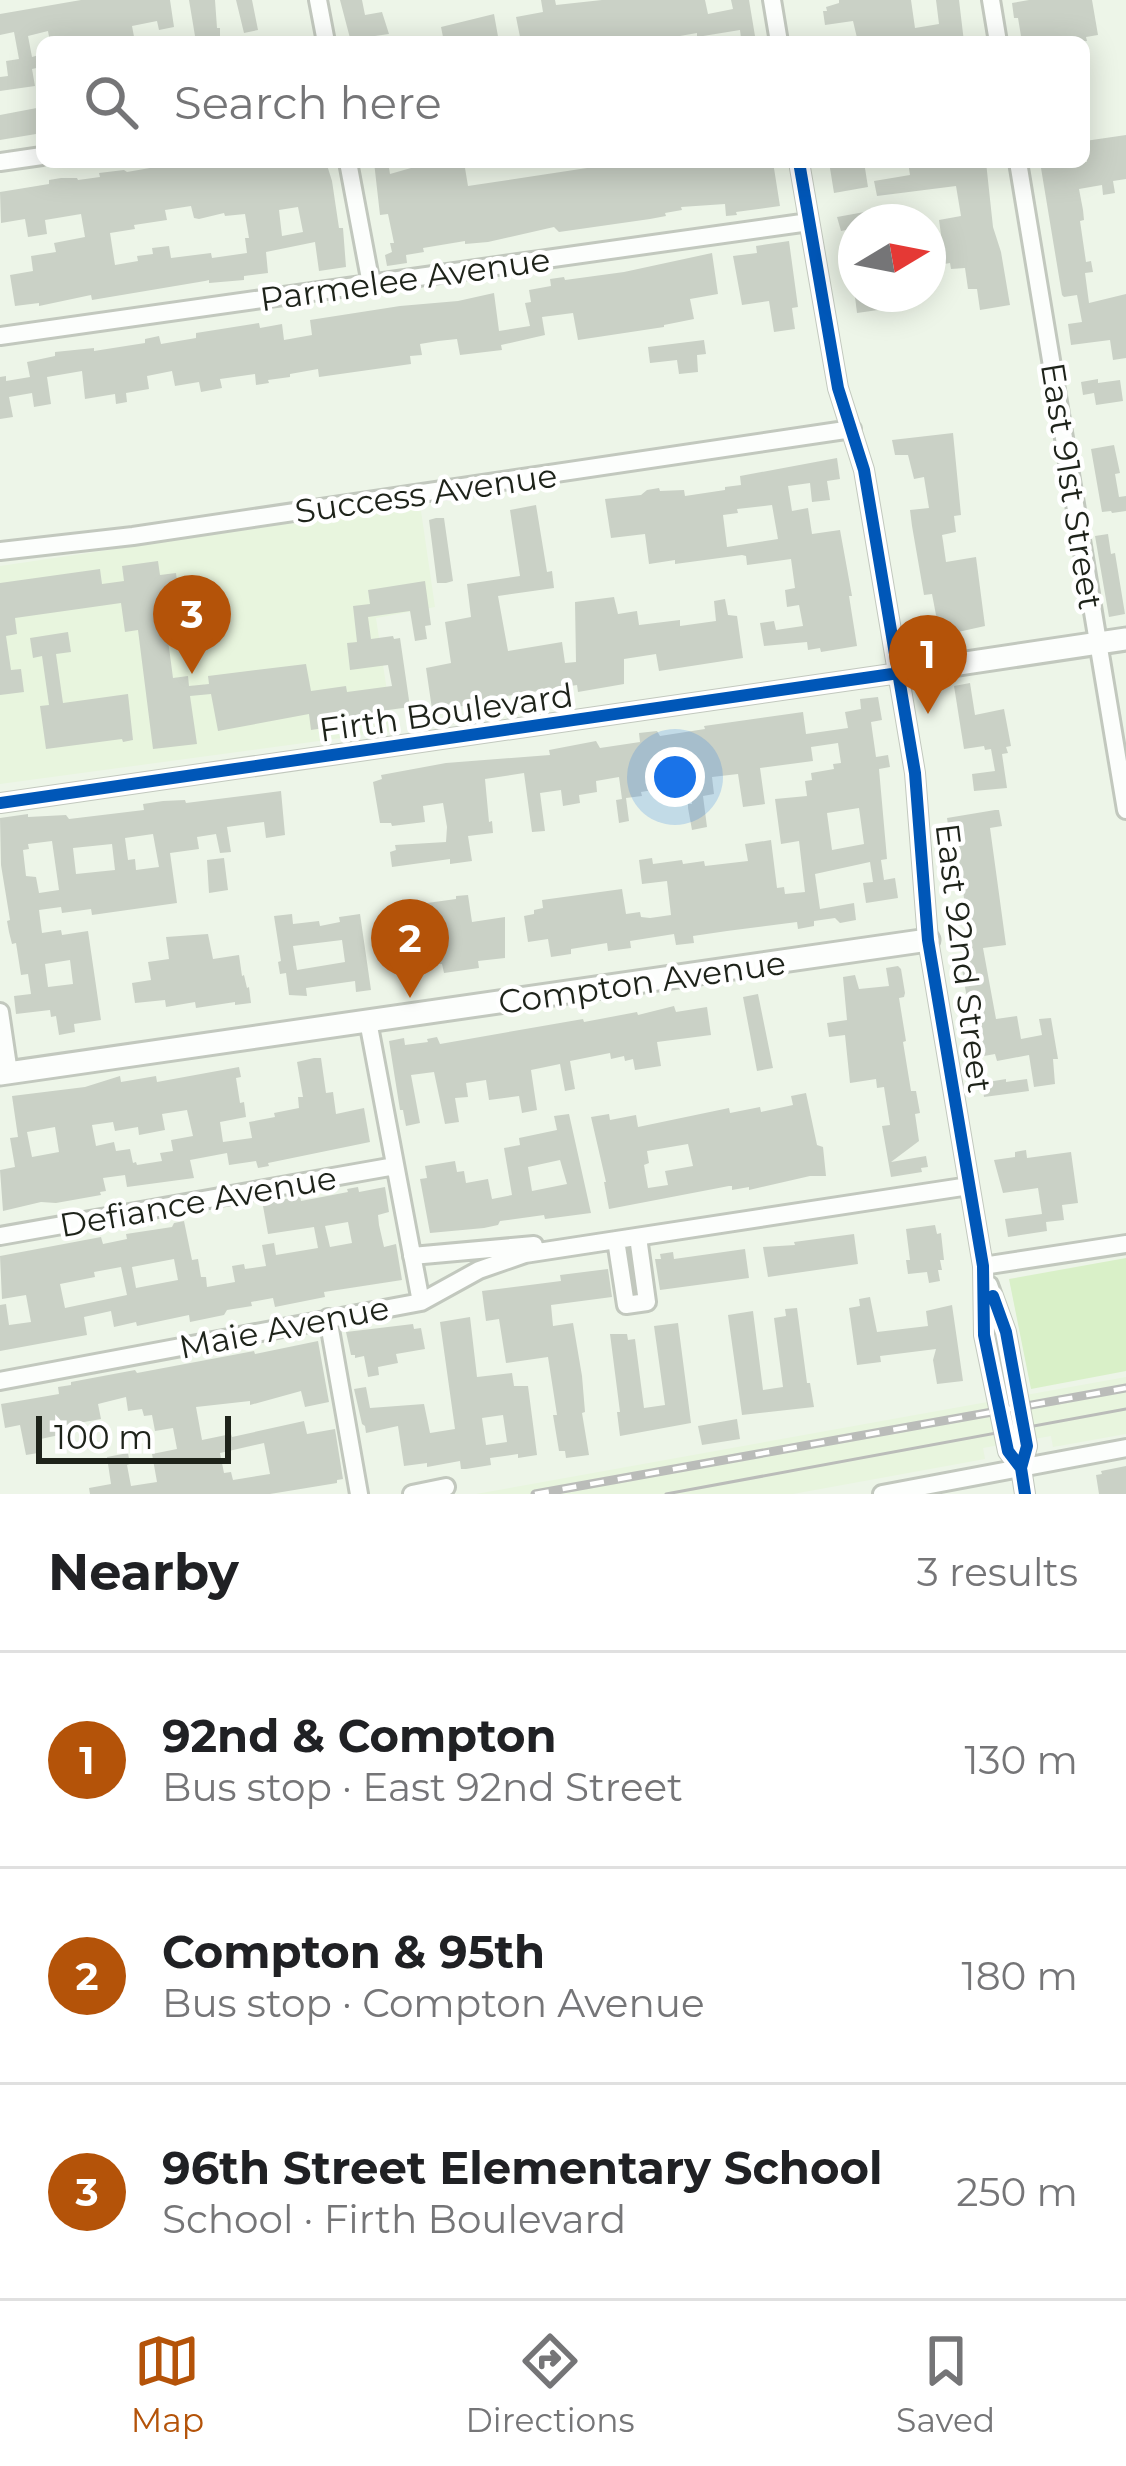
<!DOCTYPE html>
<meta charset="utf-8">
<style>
:root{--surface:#fff;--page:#f2f2f2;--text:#202124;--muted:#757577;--line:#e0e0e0;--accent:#b45309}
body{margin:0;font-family:Montserrat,sans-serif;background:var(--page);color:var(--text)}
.compass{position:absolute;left:838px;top:204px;width:108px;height:108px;border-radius:50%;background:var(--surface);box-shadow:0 6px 30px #0003;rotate:80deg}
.scale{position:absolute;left:36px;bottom:30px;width:195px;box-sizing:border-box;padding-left:12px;border:6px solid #1e231a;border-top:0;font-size:33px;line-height:42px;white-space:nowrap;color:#1e231a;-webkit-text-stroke:9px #fff;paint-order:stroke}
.you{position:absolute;left:675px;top:777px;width:42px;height:42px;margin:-30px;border:9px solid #fff;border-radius:50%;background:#1a73e8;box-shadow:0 0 0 18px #1a73e833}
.badge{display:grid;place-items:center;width:78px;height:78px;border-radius:50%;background:var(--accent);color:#fff;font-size:39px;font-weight:700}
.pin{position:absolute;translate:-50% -99px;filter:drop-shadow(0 3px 6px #0008)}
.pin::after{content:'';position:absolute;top:63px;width:42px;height:36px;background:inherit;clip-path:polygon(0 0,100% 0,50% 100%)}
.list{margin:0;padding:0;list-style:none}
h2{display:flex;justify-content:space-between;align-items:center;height:156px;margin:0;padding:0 48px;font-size:51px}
h2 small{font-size:39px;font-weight:400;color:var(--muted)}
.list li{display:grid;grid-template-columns:78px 1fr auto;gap:36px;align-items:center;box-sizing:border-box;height:216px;padding:0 48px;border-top:3px solid var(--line)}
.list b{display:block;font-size:45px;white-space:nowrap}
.list p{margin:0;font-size:39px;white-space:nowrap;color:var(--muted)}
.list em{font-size:39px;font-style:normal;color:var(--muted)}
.icon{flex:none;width:66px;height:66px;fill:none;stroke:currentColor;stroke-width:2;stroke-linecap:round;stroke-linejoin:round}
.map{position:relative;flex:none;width:1126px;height:1494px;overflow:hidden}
.search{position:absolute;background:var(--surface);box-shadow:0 6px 30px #0003;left:36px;right:36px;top:36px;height:132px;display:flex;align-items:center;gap:30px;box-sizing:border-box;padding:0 42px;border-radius:18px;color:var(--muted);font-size:45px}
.sheet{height:804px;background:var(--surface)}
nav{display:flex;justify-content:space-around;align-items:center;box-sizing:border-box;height:168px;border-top:3px solid var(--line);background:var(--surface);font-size:33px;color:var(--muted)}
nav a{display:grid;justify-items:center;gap:6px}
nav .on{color:var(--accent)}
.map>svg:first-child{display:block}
.built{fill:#e8f5de}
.green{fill:#d9f0c8}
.building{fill:#cad1c6;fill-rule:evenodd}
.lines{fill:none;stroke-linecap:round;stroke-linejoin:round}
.minor-casing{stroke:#c2c8be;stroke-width:22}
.major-casing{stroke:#c2c8be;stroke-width:27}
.minor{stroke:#fcfefc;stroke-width:16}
.major{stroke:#fcfefc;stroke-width:21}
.tram{stroke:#babcb9;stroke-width:3}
.rail-casing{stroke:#babcb9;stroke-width:9}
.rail{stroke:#fff;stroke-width:4.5;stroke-dasharray:14;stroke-linecap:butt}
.cycleway-casing{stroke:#fff;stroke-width:20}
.cycleway{stroke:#0057b8;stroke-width:12}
.labels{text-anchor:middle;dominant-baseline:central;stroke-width:9;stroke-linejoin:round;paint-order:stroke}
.street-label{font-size:33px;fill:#1e231a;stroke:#fff}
</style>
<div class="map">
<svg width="1126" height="1494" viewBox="0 0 1126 1494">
<rect width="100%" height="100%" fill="#edf5e8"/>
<!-- built -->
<path class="built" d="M420,504l15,103 -59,11 17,113 -393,53v-218z
M1126,1377v57l-73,13 -2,-11 -68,12 2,11 -192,35h-317z"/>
<!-- green -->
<path class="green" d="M1126,1258v113l-95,18 -22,-110z"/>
<!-- building -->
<path class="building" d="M81,0h89l4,27 -15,3 -2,-9 -25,5 3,16h-85l-2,-11 -20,5 4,21 7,-2 2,12 -9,2 3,17 -35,5v-14l8,-1 -2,-15 13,-2 -5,-27 -14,3v-21z
M189,0h26l2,28h3v10l-24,4z
M236,0h16l6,30 -14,3z
M340,0h22l3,15 17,-3 7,22 -21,3 1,5h-18z
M541,0h14l1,5 46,-5h103l3,14 25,-5 -2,-9h18l6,36 -14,2 -1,-8 -43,7v-4l-40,7 1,2h-137l-5,-25 27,-5z
M839,0h72l4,28 24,-4 -3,-24h23l5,42h-106l-5,-21 -28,4 -2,-14h4l-1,-4 13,-4z
M1029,0h63l6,35 -12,2 1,4 -9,1h-56l-4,-24h-4l-2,-15z
M494,14l5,28h-55l-3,-15z
M42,107v26l-42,7v-25z
M1126,135v44l-13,2 2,12 -12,2 -1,-10 -23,4 4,21 1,10 -4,1 6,41 5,-1 2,11 -8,1 4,30 37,-9v64l-13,2 -3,-20 -39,5 -3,-21 14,-2 -5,-27 -13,2 -2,-2 -22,-133h47l-2,-21z
M184,162h85l1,3 15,-2 4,3 37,-4 6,19 7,47h4l3,39 -27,4 -4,-29 -49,10 2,21 -24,3v4l-35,3v-3l-4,1 -113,19 -1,-5 -52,11v-3l-24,3 -5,-31 23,-4 -2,-15 25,-4 -2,-9 31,-6 -4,-23 -36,6 2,14 -19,3 -3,-18 -24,4 -1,-31 49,-8v-4l12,-2h16l1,2 22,-3 -1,-4 25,-3 3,2zM191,206l3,12 5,1 25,-6 1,3 20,-2 4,24h-4l2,15 -35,5 -1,-5 -40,5 -2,-12 -17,2 1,6 -16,2 1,5 -23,4 -5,-32 25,-4 -1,-4 33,-5 -2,-10zM298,207l5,25 -21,4 -3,-26z
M374,162h14l2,12 42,-12h32l4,24 119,-18 -1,-6h187l7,44 -44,6 1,3 -11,1 -1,-12 -44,3 1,3 -17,3 1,3 -16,3 -91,13 -5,-5 -66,15 -23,2v-3l-42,7 1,4 -18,3 1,8 -20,3 -2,-11 7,-3 -2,-9h4l-6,-29 -8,1z
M829,162h35l4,25 -34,6z
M908,162h78l7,65 8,25 9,53 -30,5 -3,-21h-9l-3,-21 -14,1 -1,-6 -22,4v-15l15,-3 -4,-29 22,-4 -5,-30 -79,10 -3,-15 36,-6z
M881,209l2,13h-27v6l-15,3 -4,-14z
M789,241l9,66 -6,1 3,21 -21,3 -5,-31 -27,4 -9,-49 24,-3 -1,-7z
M712,253l6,41 -28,5 4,20 -30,6v2l-86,13 -5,-27 -31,4 3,18 -44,10 1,5 -42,5 -3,-16 -19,2 -18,3 2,11 -12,1 1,8 -92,13 -1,-8 -28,5v3l-22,3 1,3 -13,2 -1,-11 -35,5 2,9 -21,4 -2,-10 -24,4 -3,-15 -25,5 2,13 -23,4 1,9 -11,2 -1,-10 -30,5 -3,-28 -35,6 4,27 -17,3 -2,-14 -23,4 4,20 -13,2v-42l6,-1v5l24,-4 -3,-15 28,-6v-4l39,-4v3l51,-8v-4l14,-3 2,8 35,-6v-5l63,-10 1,5 22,-4 2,16 28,-5 -2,-15 90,-14 58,-5 36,-8 5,38 31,-5 -5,-23 6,-1 -2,-12 22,-4 -1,-7 14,-2 1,3 59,-8z
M879,294h18l2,13 -42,6 -2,-16z
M704,340l2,14 -9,1 1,17 -19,2 -2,-14 -27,3 -2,-16z
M1098,379v4l22,-3 3,21 -27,4 -2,-12 -11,2 -2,-13z
M953,433l8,82 -7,1 2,16 -14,3 1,6 3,21 30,-5 9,69 -45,10 -8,-42 -8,1 -12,-69 -2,-16 19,-2 -5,-31 -10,2 -6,-24h-13l-3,-15z
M1114,445l6,28 -5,1 4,23 7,-1v15l-14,2 -1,-2 -9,1 -11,-63z
M837,458l3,21 -13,2 3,19 -18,2 -2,-19 -22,3 4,25 16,-3 4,26 28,-4 12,66h-3l8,50 -36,6 -1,-4 -12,2 -1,-8 -43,4 -4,-23 14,-2 2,9 27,-4 -4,-21 -12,2 -2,-17 10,-2 -4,-29 -44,6 -1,-9 -4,-1 -67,9v-4l-26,4 -4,-30 -34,4 -6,-39 36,-4 6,-5 12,-2 1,3 24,-1 1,6 40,-6v-3l16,-2 -1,-9zM772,505l6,34 -51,8 -4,-32 15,-2 -1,-4z
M536,505l11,67 5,-1 2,17 -56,8 10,55 54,-9 3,21 11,-1 -1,-60 39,-5 4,17 19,-3 2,14 41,-5v6l36,-5 -2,-20 11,-2 3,16 9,1 6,42 -84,13 -3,-17 -32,5v25l-46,8 -1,-7 -71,11v6l-74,7 -6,-41 25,-5 -6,-41 26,-5 -4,-33 53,-8 -10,-66z
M436,518h8l9,63 -7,2h-9l-8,-63z
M1108,534l3,20 4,-1 10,61 -16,3 -14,-81z
M158,561l2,14 16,-2 6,50 -16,2 7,53 15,-2 1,10 20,-2 -1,-8 98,-12 5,27 35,-5 1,6 45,-6 -4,-21 -38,5 -3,-27 10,-1 -4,-36 17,-2 -2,-14 57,-9 6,44 -6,1 2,13 -12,2 -5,-30 -42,6 3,22 22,-3 1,3 6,-1 10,69 -29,4 1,5 -32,4 1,4 -40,6 -2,-16 -91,17 -7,-37 -21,2 7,48 -44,5 -15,-119 -13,2 -4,-29 -106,15 2,16 -11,2 5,34 10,-1 3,23 -24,3v-112l100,-14 2,15 22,-3 -2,-15z
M68,632l3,20 -15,2 7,49 65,-9 5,46 -10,2 -1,-3 -76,10 -6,-43 9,-1 -7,-49 -9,2 -3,-20z
M970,683l5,32 29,-6 7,37 -5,1 2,6 -6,1 5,34 -33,3 -2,-17 23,-3 -4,-22 -6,1 -1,-4 -20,3 -10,-63z
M878,697l4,23 -11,2 5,35 12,-2 2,12 -11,2 8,90 -6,1 3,20 11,-2 3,20 -32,5 -3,-20 10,-1 -3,-20 -55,12 5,35 34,-6 2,17 -16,3 -5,-5 -21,3v5l-16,3 -1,-7 -70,9 -34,5 1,7 -18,2 -2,-11 -44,7 1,7 -23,3 -1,-8 -36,6v5l-20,3 -3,-18 -20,3 -4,-26 10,-2v-4l9,-2 -1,-8 80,-11 4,25 14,-2 1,5 9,1 21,-3 -4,-34 -25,3 -3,-24 13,-2 1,6 29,-4 1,4 21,-3 1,5 43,-5 -3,-17 26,-4 6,48 7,-1 1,7 20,-2 -6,-51 -18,3 -6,-45 32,-3 -2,-15 7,-1 -1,-7 23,-4 -1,-5 8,-1 -3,-20 -27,4 2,14 -53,7 5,36 -22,3 -5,-33 -26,3 2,17 -11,2 4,31 -15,3 -4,-22v-4h4l-4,-30 -22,4 -1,10 -24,4 1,4 -16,2 3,23 -10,2 -3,-23 6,-1 -3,-22 -23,4 1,11 -18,3 1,8 -17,3 -2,-16 -21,3 5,38 -13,1 -8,-59 -39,6 4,43 3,-1 1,12 -25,3 4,25 -22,3v-5l-58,8 -2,-15 6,-2 -1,-5 51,-3 1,-15 -4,-24 -20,3 2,16 -33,4 -1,-3h-11l-7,-41 9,-3 -1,-4 65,-12 104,-8 -1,-5 47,-9 4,7 40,-6 -1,-9 18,-2 3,5 45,-7 -1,-3 99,-14 3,22 42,-6 -3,-16 16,-3 -1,-10zM859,808l5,36 -32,6 -5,-37z
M281,791l4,44 -19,3 -2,-16 -37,5 4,25 -11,1 -4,-19 -19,3 2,12 -29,4 7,50 -85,12 -1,-6 -29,4 -1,-6 -22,3 3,23 19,-3 1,5 26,-4 13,89 -27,4 1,8 -16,3 -3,-19 -5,1 -1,-7 -34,4 -2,-18 17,-2 -3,-20 -7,1 -5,-32 -4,1 -3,-12 -2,-11 3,-1 -9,-55 -1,-47 28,-4v3l38,-2 3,4 75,-9 -1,-6 20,-3 22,-1 1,3zM153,834l6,33 -23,3 -1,-11 -7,1 -3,-22zM52,841l7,49 -20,3 -3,-16 -10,-1 -3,-26 6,-1 -1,-5zM112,844l3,26 -39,4 -3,-26zM70,960l3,24 -25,3 -3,-23z
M995,810h4l3,16 -12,2 16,117 -23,3 13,71 21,-3 4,23 21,-4 -3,-16 12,-1 7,41h-5l2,25 -21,3 -5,-32 -32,6 -2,-7 -11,2 -9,-47 -6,1 -9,-52 11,-2 -15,-123 -7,-1 -2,-14z
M224,858l4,32 -19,3 -2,-33z
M468,895l4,27 33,-5v41l-27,3 1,7 -35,5 -2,-9h-3l-3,-24 -4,1 -1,-7 -42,6 -5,-31 72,-10v-3z
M292,914l1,10 26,-3 1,5 20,-4 -1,-5 21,-3 11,76 -15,2 -1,-11 -49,7 1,8 -18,-1 -3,-22 -6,1 -2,-12 3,-1 -7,-45zM342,940l3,22 -48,8 -4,-24z
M208,934l5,25 26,-4 3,21 2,-1 3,13 2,-1 2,16 -16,2v-3l-39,6 -1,-6 -29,5 -1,-7 -30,3 -3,-20 19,-3 -3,-18 21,-3 -3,-22z
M898,966l3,3 4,24 -1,4 -5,1 7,43 -3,1 8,49h5l4,22 -5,1 4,27 -28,21 35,-6 2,11 -7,1 1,4 -31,5 -9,-51 8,-1 -6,-38 -7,1 -1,-9 -26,4 -5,-48 -16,2 -2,-14 20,-3 -4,-43 12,-2 4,14 30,-3 -3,-18z
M758,994l15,74 -16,3 -14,-74z
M674,1006l2,6 31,-5 4,28 -54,7 4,24 -26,4 -2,-11 -8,2 -1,-5 -13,3 -1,-6 -40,8 5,28 -10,2 -5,-27 -29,6 6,40 -15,3 -3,-17 -30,4 -3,-20 -20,3 2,14 -13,1 4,24 -14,2 -11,-52 -23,3 9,48 -14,3 -3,-16h-3l-11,-69 15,-3 1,7 23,-3 -1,-3 10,-2 3,7 143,-25 1,3 53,-10 1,3z
M314,1058h7l5,35 7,-1 3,22 28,-6 6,34 -102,21 1,3 -11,2 -2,-7 -27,4 -2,-12 -37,7 4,18 -67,9 -2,-12 -22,3 3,13 -6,1 1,3 -45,8 -15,-1 -38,9 -3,-41 15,-3 -5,-29 8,-1 -6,-41 73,-9 35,-11 1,6 35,-6 1,6 82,-15 2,10 -5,1 4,25 4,-1 2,15 -26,5 3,20 29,-4 -3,-16 26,-5 -1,-4 25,-5 -1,-11h5l-6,-35zM187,1110l6,26 -22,4 2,11 -13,2 2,8 -25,4 -1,-3 -3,1 -3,-14 -14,2 -2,-9 -18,4 -4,-21 21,-3 2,9 23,-4 1,8 26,-5 -3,-16zM55,1127l4,25 -27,5 -5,-25z
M1006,1079v3l21,-3 2,12 -45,6 -2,-14z
M806,1093l11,52 6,2 3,29h-16l-61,14v-3l-17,3v-4h-3l-120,23 -5,-27h2l-15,-65 18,-3 1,6 26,-5 2,12 91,-19 1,5 30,-6 1,5 32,-7 -2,-9zM688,1144l5,22 -28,5 3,14 -20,3 -4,-23 5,-2 -2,-12z
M569,1114l22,99 -46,6 -1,-4 -44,6 -2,4 -14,3 -54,5 -10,-54 7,-1 -2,-12 30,-5 2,11 7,-1 2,12 22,-4 4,20 20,-4 -8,-47 16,-3 -1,-7 38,-8 -3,-14zM560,1160l7,24 -35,7 -4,-24z
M1026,1150l1,8 44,-6 7,51 -16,2 2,15 -18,2 1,9 -39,6 -3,-18 37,-5 -4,-26 -35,5 -9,-33 21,-3v-5z
M358,1187l1,5 26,-5 4,25 -11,3 1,10 5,22 12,-3 6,36 -78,12 1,5 -50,10 -2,-9 -22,4 1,4 -25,4 -3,5 -34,7 -1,-7 -52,11 -1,-4 -22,5 -3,-16 -27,6 3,18 -87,16v-46l6,-1 3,21 22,-3 -5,-27 -24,4 -2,-43 101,-19 2,7 24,-5 -1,-5 46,-7 2,-4 10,-2 8,39 6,-1 3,18h5l1,10 28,-5 -3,-16 12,-2 1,5 21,-3 -4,-21 12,-2 2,12 42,-7 -4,-21 -46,7 -5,-28 4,-3 33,-7 1,5 47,-9 -1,-3zM348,1222l4,21 -22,4 -5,-21zM174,1259l4,21 -42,8 -4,-21zM121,1267l6,28 -62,13 -5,-24 35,-7 -1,-5z
M935,1225l2,9 4,-1 3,27h-4l2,10h-4l2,11 -11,2 -2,-11 -19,2 -2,-14h4l-4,-31z
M854,1234l4,30 -90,13 -5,-30 32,-2 -1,-3z
M745,1249l4,29 -89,12 -5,-31h6l-1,-5 13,-2 1,7z
M608,1269l4,28 -61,8 2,21 20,-3 9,53 3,36 -3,1 7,42 -23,3 -1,-7h-6l-6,-36h4l-9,-58 -42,6 -7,-44 -13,2 -4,-30 79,-10 -1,-6z
M870,1297l7,35 51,-6 -2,-15 26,-6 11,76 -26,3 -4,-24 3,-11 -56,7 1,6 -24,3 -8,-57 11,-2 -1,-7z
M797,1308l10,75h3l4,24 -72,8 -14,-100 25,-4 10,79 20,-3 -9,-69 12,-2 -1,-7z
M470,1317l7,60 35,-4 2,13h14l9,69 -19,3v-4l-28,4 1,7 -25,4h-5l-1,-8 -33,6v-4l-23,3 -6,-40 -32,7 -1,-7 -3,-2 -8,-35 12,-2 4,21 54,-4 6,29 25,-4 -15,-107zM503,1415l4,27 -21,3 -4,-27z
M678,1323l13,100 -71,13 -3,-24h3l-10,-78h17l1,6 7,-1 9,69 21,-3 -11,-79z
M413,1324l1,5 7,-1 4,21 -29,5 2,9 -20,4 1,8 -11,2 -4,-21 -9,2v-3h-4l-5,-23z
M318,1341l11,61 -24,5 -4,-16 -51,14v-4l-54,6 6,33 29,-6 1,3 72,-16 3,13 28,-5 8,50 -6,1v3l-67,11h-180l-1,-6 22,-4 -4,-27 21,-4 2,11 -3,1 4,21 26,-4 -5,-28 25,-5 -4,-21 -18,3 -3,-16 -8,1 -2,-7 -14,2 -2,-14 -28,7 3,15 -39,7 2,8 -28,6 2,13 -12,2 -6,-30 -15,3 -4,-24 58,-10 -1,-7 13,-2v-3l64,-12 2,3 117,-22 1,3zM264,1443l6,31 -37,6 -2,-8 -7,1 -4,-20z
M737,1419l3,20 -38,6 -4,-19z
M1126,1466v28h-27l-3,-19 6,-1 -1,-3z"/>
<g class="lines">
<!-- minor casing -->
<g class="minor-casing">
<path id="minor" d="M318,0l8,42
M772,0l7,42
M991,0l7,42
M0,162l42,-6
M348,162l23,122
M799,162l39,226 26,82 51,303 13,167 55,326 1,69 24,116 13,17
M1018,162l108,648
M0,336l809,-114
M0,551l133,-15 719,-107
M0,803l899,-130
M0,1012l9,61
M368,1021l53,281
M0,1236l395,-70
M616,1240l10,65 21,-3 -9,-65
M412,1256l122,-11
M983,1266l143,-22
M989,1285l17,47 19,103 2,11 -6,22 4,26
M328,1318l31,176
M0,1381l421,-79 58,-32 46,-16 444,-68
M412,1494l34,-7
M882,1494l244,-46"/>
</g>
<!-- major casing -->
<g class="major-casing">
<path id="major" d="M899,673l227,-34
M0,1074l928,-134"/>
</g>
<!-- minor -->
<use href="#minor" class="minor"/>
<!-- major -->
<use href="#major" class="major"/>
<!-- tram -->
<path class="tram" d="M666,1494l460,-85"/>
<!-- rail casing -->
<g class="rail-casing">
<path id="rail" d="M535,1494l591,-106"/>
</g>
<!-- rail -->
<use href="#rail" class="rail"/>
<!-- cycleway casing -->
<g class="cycleway-casing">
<path id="cycleway" d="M799,162l39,226 26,82 51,303 13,167 55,326 1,69 24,116 13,17
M0,803l899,-130
M993,1296l13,36 19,103 2,11 -6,22 4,26"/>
</g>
<!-- cycleway -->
<use href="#cycleway" class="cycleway"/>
</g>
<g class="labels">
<!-- street labels -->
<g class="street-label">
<text transform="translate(405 279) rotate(-8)">Parmelee Avenue</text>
<text transform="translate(1072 486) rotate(81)">East 91st Street</text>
<text transform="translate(426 493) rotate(-8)">Success Avenue</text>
<text transform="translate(446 712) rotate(-8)">Firth Boulevard</text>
<text transform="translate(964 958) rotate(83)">East 92nd Street</text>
<text transform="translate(642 982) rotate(-8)">Compton Avenue</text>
<text transform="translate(198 1201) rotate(-10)">Defiance Avenue</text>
<text transform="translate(284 1327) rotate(-11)">Maie Avenue</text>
</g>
</g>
</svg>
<svg class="compass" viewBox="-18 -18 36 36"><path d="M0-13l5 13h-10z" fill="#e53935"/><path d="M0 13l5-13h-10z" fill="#757577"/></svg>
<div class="scale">100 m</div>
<div class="you"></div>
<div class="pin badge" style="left:928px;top:714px">1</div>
<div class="pin badge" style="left:410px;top:998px">2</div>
<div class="pin badge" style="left:192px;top:674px">3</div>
<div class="search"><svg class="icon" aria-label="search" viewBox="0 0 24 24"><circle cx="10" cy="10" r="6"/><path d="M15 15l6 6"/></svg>Search here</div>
</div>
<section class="sheet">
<h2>Nearby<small>3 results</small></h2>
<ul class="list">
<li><span class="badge">1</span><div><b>92nd &amp; Compton</b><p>Bus stop · East 92nd Street</p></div><em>130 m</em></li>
<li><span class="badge">2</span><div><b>Compton &amp; 95th</b><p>Bus stop · Compton Avenue</p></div><em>180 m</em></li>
<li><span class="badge">3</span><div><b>96th Street Elementary School</b><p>School · Firth Boulevard</p></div><em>250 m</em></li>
</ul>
</section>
<nav>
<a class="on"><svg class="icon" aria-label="map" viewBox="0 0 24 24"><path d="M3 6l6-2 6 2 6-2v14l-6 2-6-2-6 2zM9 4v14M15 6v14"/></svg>Map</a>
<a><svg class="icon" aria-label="directions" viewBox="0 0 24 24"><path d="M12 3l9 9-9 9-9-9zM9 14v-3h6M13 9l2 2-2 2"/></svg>Directions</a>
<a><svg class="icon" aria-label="saved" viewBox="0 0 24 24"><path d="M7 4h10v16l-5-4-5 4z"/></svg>Saved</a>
</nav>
